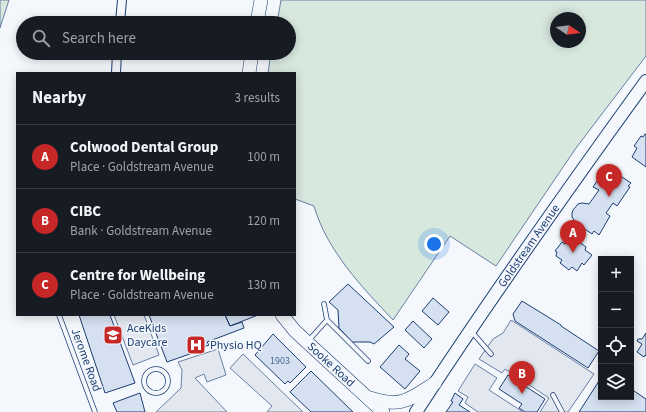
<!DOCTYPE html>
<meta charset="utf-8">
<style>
:root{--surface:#171b24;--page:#20242c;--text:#f1f3f6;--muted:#9ea1a6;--line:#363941;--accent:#c62828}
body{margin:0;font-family:"Source Sans 3",sans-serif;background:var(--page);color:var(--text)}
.controls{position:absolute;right:12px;bottom:12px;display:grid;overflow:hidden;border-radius:0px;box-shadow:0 2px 10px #0003}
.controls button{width:36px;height:36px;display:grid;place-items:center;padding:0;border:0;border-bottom:1px solid var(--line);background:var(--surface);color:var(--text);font:20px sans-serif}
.compass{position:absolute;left:550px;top:12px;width:36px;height:36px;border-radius:50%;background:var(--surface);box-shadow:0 2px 10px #0003;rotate:103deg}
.you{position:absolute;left:434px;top:244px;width:14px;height:14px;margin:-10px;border:3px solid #fff;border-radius:50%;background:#1a73e8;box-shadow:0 0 0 6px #1a73e833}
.badge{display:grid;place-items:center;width:26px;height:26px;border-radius:50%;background:var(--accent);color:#fff;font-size:13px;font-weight:700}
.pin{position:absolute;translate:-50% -33px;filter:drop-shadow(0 1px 2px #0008)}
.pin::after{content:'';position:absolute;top:21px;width:14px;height:12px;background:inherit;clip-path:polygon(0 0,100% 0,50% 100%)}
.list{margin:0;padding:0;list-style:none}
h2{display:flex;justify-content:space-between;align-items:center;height:52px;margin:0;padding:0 16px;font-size:17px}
h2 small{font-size:13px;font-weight:400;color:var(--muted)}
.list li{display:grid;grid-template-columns:26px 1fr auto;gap:12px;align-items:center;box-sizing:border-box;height:64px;padding:0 16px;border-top:1px solid var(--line)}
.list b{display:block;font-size:15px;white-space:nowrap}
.list p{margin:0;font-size:13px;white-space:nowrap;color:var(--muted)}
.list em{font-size:13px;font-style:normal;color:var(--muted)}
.icon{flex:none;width:22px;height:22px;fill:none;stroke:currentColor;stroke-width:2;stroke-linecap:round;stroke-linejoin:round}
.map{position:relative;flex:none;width:646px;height:412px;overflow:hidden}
.search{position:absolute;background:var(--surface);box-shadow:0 2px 10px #0003;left:16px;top:16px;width:280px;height:44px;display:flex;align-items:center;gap:10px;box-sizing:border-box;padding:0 14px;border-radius:22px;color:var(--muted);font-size:15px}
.panel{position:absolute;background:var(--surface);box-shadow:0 2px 10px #0003;left:16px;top:72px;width:280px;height:244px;border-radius:0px}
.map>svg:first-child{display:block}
.green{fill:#d7e8df;stroke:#687fa3;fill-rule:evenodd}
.parking{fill:#e3e8f0;stroke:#687fa3}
.building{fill:#d5e0f0;stroke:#1d3f73}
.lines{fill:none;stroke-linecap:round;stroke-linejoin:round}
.lane-casing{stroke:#1d3f73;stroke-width:5.5}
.street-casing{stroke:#1d3f73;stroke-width:10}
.secondary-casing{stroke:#1d3f73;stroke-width:14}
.primary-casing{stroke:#1d3f73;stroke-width:14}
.lane{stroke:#f4f7fb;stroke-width:4}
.street{stroke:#f4f7fb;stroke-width:8}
.secondary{stroke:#f4f7fb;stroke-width:12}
.primary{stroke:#f4f7fb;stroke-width:13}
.labels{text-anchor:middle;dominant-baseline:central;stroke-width:3;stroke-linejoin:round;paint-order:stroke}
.number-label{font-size:10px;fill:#4b6792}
.street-label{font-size:12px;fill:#1d3f73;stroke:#f4f7fb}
.poi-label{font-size:12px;fill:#1d3f73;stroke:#f4f7fb;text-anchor:start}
</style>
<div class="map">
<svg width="646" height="412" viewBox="0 0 646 412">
<rect width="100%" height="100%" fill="#f4f7fb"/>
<!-- green -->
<path class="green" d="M0,0h9l-9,28z
M281,0h365v56l-70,92 -80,118 -46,-30 -57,84c-31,-33 -66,-69 -79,-114l-19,-7v-126h-27l3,-20h18v-30h-12zM556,18h24v24h-24z"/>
<!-- parking -->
<path class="parking" d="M114,315h30l15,40 -26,10z
M511,320l83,54 -26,38h-28l9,-14 -44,-29 -3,4 -23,-14 14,-20 10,-6z
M218,349l8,26 -19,7 -3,-8 -9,4 32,34h-71l25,-24 1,-18 -4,-8z
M243,354l60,58h-36l5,-6 -42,-38z
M475,364l22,14 -8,12 34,22h-45l-13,-9 3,-6 -10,-6z"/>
<!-- building -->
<path class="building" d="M645,134h1v33l-14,-10 5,-9 -3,-2 7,-10 2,1z
M607,167l24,16 -3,3 2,1 -13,19 -4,-3 -7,10 4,3 -11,19 -5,-4 -2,3 -16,-11 -4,-6v-4l1,-3 5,-6 4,-1 7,1 10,-14 -6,-3z
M574,236l5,3 -1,2 8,6 -1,3 7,5 -8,10 -2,-2 -5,8 -5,-4 -3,3 -9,-7 2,-3 -6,-4 1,-4 -2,-1 7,-9 3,2 3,-3 2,1z
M348,284l46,43 -20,17 -4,-2h-18l-13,-14 -1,-18 -9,-8z
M433,298l16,14 -11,13 -16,-14z
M522,301l39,24v1l38,25 -11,17 -73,-47 -2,-7z
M79,315h31l25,68 -30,10z
M149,315h76l5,11 12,-4 2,6 -37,14 2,3 -9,3 1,2 -34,12z
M225,315h33l-28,11z
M413,321l19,18 -8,9 -19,-18z
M646,333v23l-1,-1 -1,2 -7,-5 5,-8 -5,-3 1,-2h4z
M273,334l33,33 -16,16 -2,-2 -3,3 -30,-29z
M399,345l10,9 -4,5 15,12 -15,18 -25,-22z
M311,371l42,41h-42l-21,-20z
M508,375l37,24 -8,13h-12l-6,-4 3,-4 -23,-15z
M599,381h2v16h30v-8l15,10v13h-67z
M140,393l5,19h-28l-4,-9z
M455,393l8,6 -4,6 11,7h-24l7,-10 -2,-1z"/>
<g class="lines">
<!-- lane casing -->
<g class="lane-casing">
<path id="lane" d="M59,315l36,97
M327,320l41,41
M472,332l19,22
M309,340l18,-20 -3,-16
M144 381a12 12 0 1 1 24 0a12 12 0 1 1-24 0Z
M553,395l9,17"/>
</g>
<!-- street casing -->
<g class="street-casing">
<path id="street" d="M120,23l2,-23
M116,73l1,-20"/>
</g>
<!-- secondary casing -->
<g class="secondary-casing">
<g id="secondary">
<path id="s1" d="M416,412c73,-112 151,-222 230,-331"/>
</g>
</g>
<!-- primary casing -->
<g class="primary-casing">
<g id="primary">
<path d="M257,23l4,-23"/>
<path d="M249,73l3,-20"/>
<path id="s2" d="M282,315l13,16 88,81"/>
<path d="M370,398c31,10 39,2 65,-15"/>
</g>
</g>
<!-- lane -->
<use href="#lane" class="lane"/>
<!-- street -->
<use href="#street" class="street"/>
<!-- secondary -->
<use href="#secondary" class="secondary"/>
<!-- primary -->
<use href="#primary" class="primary"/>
</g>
<!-- icons -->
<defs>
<g id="school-square" transform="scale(1)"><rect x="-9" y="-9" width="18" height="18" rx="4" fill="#c62828" stroke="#f4f7fb"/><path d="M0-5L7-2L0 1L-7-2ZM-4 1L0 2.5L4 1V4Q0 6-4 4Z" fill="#fff"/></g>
<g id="hospital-square" transform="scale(1)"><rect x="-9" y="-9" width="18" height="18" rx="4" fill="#c62828" stroke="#f4f7fb"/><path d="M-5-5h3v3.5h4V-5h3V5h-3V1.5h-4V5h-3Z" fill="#fff"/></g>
</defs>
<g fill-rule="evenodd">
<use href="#school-square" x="113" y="335"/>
<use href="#hospital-square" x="196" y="345"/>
</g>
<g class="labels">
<!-- number labels -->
<g class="number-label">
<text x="280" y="361">1903</text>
</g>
<!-- street labels -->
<g class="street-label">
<text stroke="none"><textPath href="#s1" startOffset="201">Goldstream Avenue</textPath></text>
<text transform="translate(86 360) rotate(70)">Jerome Road</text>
<text stroke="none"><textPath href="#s2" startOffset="70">Sooke Road</textPath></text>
</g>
<!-- poi labels -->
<g class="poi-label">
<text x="127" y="328">AceKids<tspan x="127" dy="14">Daycare</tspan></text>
<text x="210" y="345">Physio HQ</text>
</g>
</g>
</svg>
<div class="controls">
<button>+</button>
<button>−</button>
<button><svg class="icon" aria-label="locate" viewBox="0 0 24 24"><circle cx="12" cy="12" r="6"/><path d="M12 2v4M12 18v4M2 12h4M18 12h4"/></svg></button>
<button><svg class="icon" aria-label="layers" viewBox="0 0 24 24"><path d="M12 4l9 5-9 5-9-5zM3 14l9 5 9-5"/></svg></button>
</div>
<svg class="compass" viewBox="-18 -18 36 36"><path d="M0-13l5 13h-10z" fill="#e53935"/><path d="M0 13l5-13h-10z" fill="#9ea1a6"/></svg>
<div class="you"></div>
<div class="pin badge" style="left:573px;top:253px">A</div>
<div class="pin badge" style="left:522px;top:394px">B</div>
<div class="pin badge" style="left:609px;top:197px">C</div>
<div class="search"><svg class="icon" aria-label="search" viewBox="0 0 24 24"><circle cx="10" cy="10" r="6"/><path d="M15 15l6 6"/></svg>Search here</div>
<section class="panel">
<h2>Nearby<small>3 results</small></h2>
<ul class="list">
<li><span class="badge">A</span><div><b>Colwood Dental Group</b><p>Place · Goldstream Avenue</p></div><em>100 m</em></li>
<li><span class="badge">B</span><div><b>CIBC</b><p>Bank · Goldstream Avenue</p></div><em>120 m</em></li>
<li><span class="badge">C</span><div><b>Centre for Wellbeing</b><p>Place · Goldstream Avenue</p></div><em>130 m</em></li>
</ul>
</section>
</div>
